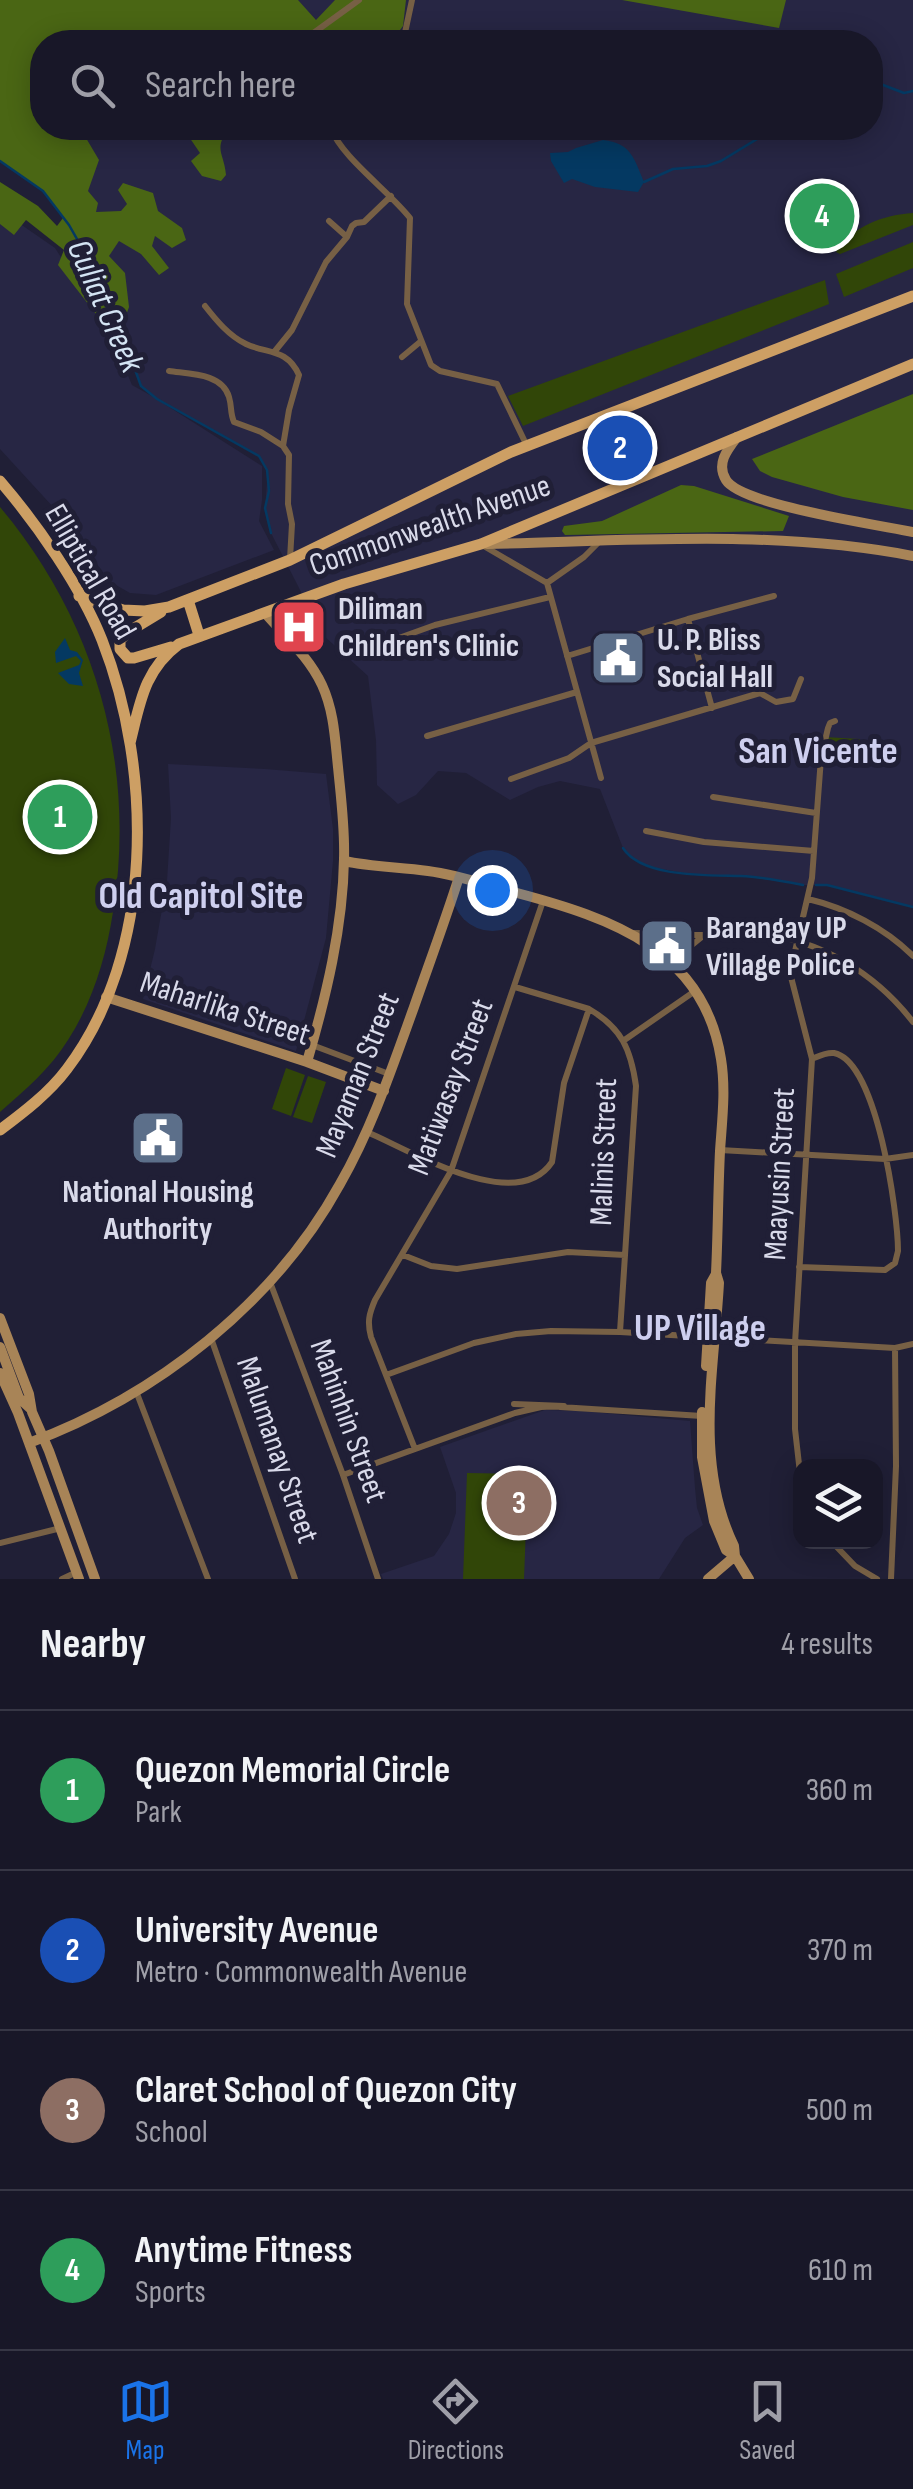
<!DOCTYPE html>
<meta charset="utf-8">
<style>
:root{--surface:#181728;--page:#212030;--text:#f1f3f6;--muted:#9f9fa8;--line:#363645;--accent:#1a73e8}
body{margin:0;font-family:"Sofia Sans Condensed",sans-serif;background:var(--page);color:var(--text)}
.controls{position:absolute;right:30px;bottom:30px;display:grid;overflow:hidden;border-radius:20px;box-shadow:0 5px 25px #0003}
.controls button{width:90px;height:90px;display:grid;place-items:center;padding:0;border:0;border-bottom:2px solid var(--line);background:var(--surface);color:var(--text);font:50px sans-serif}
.you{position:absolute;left:492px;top:890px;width:35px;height:35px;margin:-25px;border:8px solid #fff;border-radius:50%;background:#1a73e8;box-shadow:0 0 0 15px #1a73e833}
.badge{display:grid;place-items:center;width:65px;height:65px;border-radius:50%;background:var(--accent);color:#fff;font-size:32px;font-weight:700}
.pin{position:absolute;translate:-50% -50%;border:5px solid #fff;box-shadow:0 2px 10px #0006}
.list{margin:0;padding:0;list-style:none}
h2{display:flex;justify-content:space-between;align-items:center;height:130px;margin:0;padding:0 40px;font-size:42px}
h2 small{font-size:32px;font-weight:400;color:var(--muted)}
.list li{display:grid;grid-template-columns:65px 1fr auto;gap:30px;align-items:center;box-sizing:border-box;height:160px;padding:0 40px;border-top:2px solid var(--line)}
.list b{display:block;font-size:38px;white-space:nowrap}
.list p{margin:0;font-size:32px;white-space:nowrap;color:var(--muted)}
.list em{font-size:32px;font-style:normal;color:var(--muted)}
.icon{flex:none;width:55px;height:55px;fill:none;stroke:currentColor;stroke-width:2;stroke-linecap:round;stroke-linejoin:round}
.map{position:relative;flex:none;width:913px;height:1579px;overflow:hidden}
.search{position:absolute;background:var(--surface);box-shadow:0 5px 25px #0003;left:30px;right:30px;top:30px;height:110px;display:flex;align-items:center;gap:25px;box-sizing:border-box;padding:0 35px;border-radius:40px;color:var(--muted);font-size:38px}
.sheet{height:770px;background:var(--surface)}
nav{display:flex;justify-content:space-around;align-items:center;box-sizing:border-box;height:140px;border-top:2px solid var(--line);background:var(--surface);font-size:28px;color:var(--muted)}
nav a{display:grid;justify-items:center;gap:5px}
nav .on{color:var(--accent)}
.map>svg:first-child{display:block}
.built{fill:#272644;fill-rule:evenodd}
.green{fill:#314608}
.forest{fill:#4a6614}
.water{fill:#043962}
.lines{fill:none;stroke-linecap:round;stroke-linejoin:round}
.stream{stroke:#043962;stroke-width:2.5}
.street{stroke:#776045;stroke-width:6}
.secondary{stroke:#a88457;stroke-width:10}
.primary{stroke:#cd9f64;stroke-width:11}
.labels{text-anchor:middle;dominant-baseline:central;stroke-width:10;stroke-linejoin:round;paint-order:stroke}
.street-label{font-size:32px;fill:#d9daea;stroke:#201f36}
.poi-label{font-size:32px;font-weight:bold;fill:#d9daea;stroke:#201f36;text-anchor:start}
.water-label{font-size:35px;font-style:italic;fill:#d4e4f4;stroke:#201f36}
.quarter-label{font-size:38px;font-weight:bold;fill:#cecfef;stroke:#201f36}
</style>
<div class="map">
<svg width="913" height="1579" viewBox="0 0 913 1579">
<rect width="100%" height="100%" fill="#201f36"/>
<!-- built -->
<path class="built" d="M0,0h913v907l-86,-22h-24l-61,-9h-41l-51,-9 -20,-9 -7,-10 -23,-59 -40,-8 -22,6 -28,13 -44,-27 -28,-2 -22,24 -18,9 -21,-19 -1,-45 -8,-64 -45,-41 -52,-102 -6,-25 3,-38 -9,-14 -101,-56 104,66v34l-3,21 15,29 -118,45 -26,-2 -21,-12 -44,-61 -65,-71v-239l55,38 54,83 23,54 25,14 -16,-13 -35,-96 -37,-65 -26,-34 -43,-30zM42,42h828v86h-828z
M168,764l97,5 61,5 7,55v32l-7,77 -30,113 -153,-52 12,-50 12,-68 4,-63z
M545,1410l36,1 109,10 5,67 2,20 6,17 -18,13 -26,41h-276l-2,-5 53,-18 15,-22 7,-21v-20l-16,-46z"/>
<!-- green -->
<path class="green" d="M913,213v12l-73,29 -4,-2c17,-26 47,-37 77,-39z
M913,242v26l-69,29 -8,-23z
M825,280l4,24 -306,122 -15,-30z
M0,507c95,113 137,258 113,405 -7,45 -20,89 -45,128 -18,29 -43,50 -68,72z
M824,737l36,2 -1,17 -36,-3z
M286,1068l19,7 -14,41 -19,-7z
M308,1076l18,6 -14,41 -19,-6z
M467,1473l61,1 -4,105h-61z"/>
<!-- forest -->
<path class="forest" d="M0,0h298l18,20 19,-20h71l-3,26 -12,16h-349v86h56l-12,10 13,22 -11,31 10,12 -2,9 25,-1 6,-7 -9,-14 5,-7 30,10 5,18 24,17 4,12 -14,8 -17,-12 -3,10 17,22 -10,7 -18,-21 -22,-13 -10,15 16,17 4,34 -5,14 -15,10 -51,-66 6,-15 -38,-30 -12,15 -14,-11v-42l38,24 19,20 6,-8 -20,-27 -43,-30z
M622,0h164l-7,28z
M183,128h46c-16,22 -5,24 -3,47l-5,6 -19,-5 -11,-15 9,-8z
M913,394v116l-70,-13 -71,-20 -12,-6 -8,-12z
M681,485l13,1 95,30 -6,15 -218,4 -3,-4 2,-5 38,-5z"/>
<!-- water -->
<path class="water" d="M603,140c28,3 31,18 41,42l-6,10 -43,-5 -23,-8 -8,4 -13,-22 -1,-8 18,-1 8,-4z
M65,638l5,12 7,2 6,8 -4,13 4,13 -14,-2 -11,-11 21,-8 2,-4 -5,-5 -20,7 -1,-11z"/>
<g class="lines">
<!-- stream -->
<path class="stream" d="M870,80l34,13 9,-2
M0,161l43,30 26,34 37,65 35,96 16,13 102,57 8,14 2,21 -4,17 6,25
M644,182l29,-13 34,-3 14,-5 54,-33
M623,848c19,30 86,27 118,28 21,1 42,5 62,9
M816,885h11l86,22"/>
<!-- street -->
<path class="street" d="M301,42l58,-42
M403,42l9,-42
M331,128c10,29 58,63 79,90l-3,86 24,61 9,6 57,13 29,60
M329,221l18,16
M205,306c11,14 24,30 41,38 21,10 41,4 53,31l-10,35 -6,36 6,9 -1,49 4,20 -2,35
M275,351l17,-21 34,-68 21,-25 5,-11 4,-3 8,-1 27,-26
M402,357l18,-15
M169,371c20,3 53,2 60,26 3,10 1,16 5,25l27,10 22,14
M482,545l65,38 54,195
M547,583l37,-26 16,-16
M688,619l24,89
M360,652l75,-27 115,-28
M567,656l121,-37 86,-23
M427,736l150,-44
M511,779l58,-21 22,-15 169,-50 16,9 17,-3 8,-20
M713,797l103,16
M646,831l58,11 110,9
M808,899c38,9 77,29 105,57
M633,933c23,0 46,2 70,2 18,0 35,-3 54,-1 62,4 119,40 156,88
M677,968l10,-19 16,-13
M515,987l74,22c33,19 42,41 47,77l-16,246
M623,1041l72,-50
M312,1045l77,29
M367,1132c43,18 149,84 185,30l12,-79 25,-74
M720,1150l165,9 28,-4
M403,1255l28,11 26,3 111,-17 57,3
M799,1267l86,3 10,-7 3,-12c0,-37 -21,-190 -64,-198 -8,-1 -15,3 -22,6
M270,1282l73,193 35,104
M211,1338l84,241
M386,1375l88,-32 42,-9 35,-3 69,1 275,16 18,-4
M136,1391l72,188
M560,1407l142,9
M415,1449l-44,-112c-4,-15 -2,-23 4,-37l76,-129 92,-270
M800,1473l-5,-44v-86l17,-284 -22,-86 22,-95 9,-120 7,-30 2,-5 5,-2
M343,1475l172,-62 26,-6 23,-1 -50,-2
M832,1542l23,24 22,13
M0,1543l61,-15
M62,1579l15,-7
M891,1579l5,-113 -1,-118"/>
<!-- secondary -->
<path class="secondary" d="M737,437c-10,13 -21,27 -11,43 15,25 153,45 187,52
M487,544c141,-3 286,-15 426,12
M265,613c20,23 44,44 57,72 12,26 13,54 16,82 3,31 7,61 6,92 -1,68 -18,138 -37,203
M344,861c28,6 56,6 84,10 30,4 59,14 89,22 94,25 187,57 204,166 5,31 1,62 -1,92 -2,41 -2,81 -4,122l3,10c-5,89 -25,180 15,263l1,10
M106,997l201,65 77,29
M0,1318l29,76 3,18 17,39 46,128
M0,1347l19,51 12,11
M706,1366l5,-83 5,-9
M0,1373l18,40 61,166
M702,1412v45l12,64 12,29 9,6 14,23
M29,1443c127,-47 245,-139 311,-259 32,-56 52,-116 74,-177 15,-43 31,-86 45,-130
M708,1579l27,-23"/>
<!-- primary -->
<path class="primary" d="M0,481c37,43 81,106 102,159 51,130 53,313 -35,429 -18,24 -43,43 -67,61
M79,596l44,14 22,1 24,-4 121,-47 221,-108 402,-156
M188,600l11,35
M161,612l-33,20 -8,8v9l8,9h6l37,-11
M130,743c10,-40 14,-73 49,-99l165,-60 137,-40 432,-180"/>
</g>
<!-- icons -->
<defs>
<g id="hospital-square" transform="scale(2.875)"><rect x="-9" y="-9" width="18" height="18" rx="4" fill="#e0444e" stroke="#201f36"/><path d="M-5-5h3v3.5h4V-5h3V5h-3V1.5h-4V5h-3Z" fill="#fff"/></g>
<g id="civic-square" transform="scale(2.875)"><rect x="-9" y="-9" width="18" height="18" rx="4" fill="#5c6f8a" stroke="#201f36"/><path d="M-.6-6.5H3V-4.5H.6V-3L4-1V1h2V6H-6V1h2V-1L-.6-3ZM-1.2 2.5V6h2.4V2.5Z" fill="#fff"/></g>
</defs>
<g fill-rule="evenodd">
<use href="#hospital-square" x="299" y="627"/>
<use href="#civic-square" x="618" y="658"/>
<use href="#civic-square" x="667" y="946"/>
<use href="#civic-square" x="158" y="1138"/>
</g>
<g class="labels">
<!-- street labels -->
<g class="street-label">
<text transform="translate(430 526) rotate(-19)">Commonwealth Avenue</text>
<text transform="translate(90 572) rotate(60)">Elliptical Road</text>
<text transform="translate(225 1009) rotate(18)">Maharlika Street</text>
<text transform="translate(358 1075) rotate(-68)">Mayaman Street</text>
<text transform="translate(451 1087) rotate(-69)">Matiwasay Street</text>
<text transform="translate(604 1152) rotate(-88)">Malinis Street</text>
<text transform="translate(780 1174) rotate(-87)">Maayusin Street</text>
<text transform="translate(348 1421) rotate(70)">Mahinhin Street</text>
<text transform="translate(277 1450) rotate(71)">Malumanay Street</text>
</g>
<!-- poi labels -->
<g class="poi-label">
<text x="338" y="609">Diliman<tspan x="338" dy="37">Children's Clinic</tspan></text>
<text x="657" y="640">U. P. Bliss<tspan x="657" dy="37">Social Hall</tspan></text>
<text x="706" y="928">Barangay UP<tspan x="706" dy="37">Village Police</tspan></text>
<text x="158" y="1192" text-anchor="middle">National Housing<tspan x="158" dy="37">Authority</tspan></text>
</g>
<!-- water labels -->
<g class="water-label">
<text transform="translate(105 306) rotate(66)">Culiat Creek</text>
</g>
<!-- quarter labels -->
<g class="quarter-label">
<text x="818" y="751">San Vicente</text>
<text x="201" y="896">Old Capitol Site</text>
<text x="700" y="1328">UP Village</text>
</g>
</g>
</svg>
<div class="controls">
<button><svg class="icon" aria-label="layers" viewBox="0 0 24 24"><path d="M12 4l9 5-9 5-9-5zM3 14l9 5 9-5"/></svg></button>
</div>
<div class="you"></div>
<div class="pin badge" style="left:60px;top:817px;background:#2e9e5b">1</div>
<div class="pin badge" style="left:620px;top:448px;background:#1a4fb4">2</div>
<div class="pin badge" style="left:519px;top:1503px;background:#8d6e63">3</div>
<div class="pin badge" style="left:822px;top:216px;background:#2e9e5b">4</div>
<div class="search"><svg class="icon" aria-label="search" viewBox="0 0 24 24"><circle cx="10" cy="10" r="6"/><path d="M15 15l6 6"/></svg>Search here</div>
</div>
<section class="sheet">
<h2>Nearby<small>4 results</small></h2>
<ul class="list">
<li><span class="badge" style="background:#2e9e5b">1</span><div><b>Quezon Memorial Circle</b><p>Park</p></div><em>360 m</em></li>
<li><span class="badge" style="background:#1a4fb4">2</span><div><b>University Avenue</b><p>Metro · Commonwealth Avenue</p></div><em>370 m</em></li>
<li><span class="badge" style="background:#8d6e63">3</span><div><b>Claret School of Quezon City</b><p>School</p></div><em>500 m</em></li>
<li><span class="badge" style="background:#2e9e5b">4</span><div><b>Anytime Fitness</b><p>Sports</p></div><em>610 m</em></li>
</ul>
</section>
<nav>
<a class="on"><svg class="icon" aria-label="map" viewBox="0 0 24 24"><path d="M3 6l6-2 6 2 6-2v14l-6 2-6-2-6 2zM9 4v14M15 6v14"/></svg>Map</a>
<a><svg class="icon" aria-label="directions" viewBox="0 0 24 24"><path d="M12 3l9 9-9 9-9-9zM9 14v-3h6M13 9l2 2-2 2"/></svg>Directions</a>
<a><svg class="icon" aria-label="saved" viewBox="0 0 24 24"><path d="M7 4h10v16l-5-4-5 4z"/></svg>Saved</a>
</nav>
